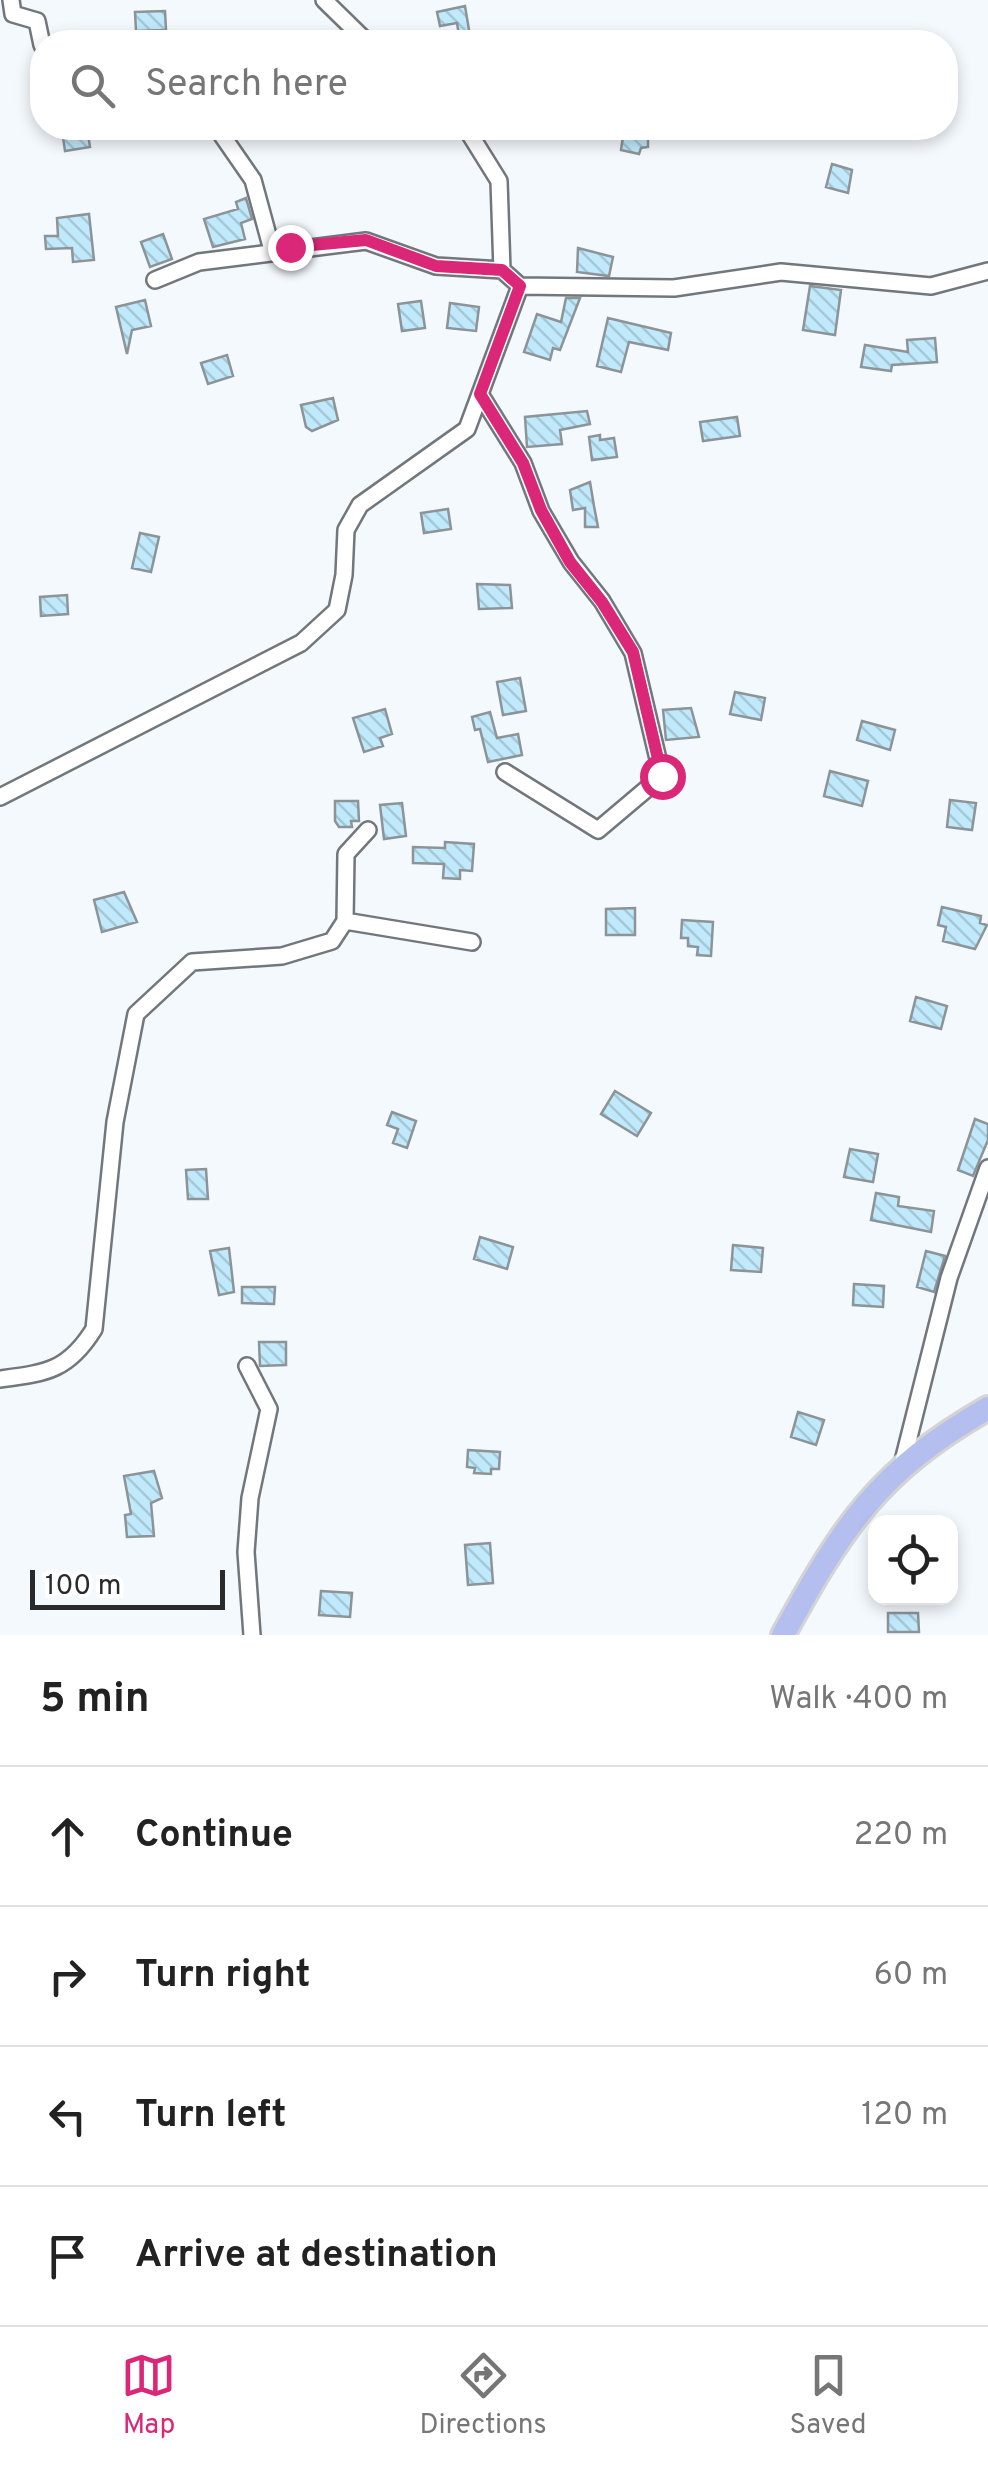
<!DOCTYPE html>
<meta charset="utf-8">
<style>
:root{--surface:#fff;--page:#f2f2f2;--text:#222;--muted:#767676;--line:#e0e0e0;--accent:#db2777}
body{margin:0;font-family:Overpass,sans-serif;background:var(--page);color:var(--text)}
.controls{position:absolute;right:30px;bottom:30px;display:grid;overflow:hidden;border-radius:20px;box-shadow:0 5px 15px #0003}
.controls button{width:90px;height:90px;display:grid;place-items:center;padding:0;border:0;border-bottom:2px solid var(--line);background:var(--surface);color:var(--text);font:50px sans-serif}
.scale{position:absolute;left:30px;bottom:25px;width:195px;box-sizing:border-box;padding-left:10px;border:5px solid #282a2c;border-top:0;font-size:28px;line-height:35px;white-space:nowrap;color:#282a2c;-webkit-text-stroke:8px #fff;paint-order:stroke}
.stop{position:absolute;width:30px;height:30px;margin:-22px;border:8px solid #db2777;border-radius:50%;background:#fff}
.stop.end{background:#db2777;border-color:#fff;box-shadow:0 2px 10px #0008}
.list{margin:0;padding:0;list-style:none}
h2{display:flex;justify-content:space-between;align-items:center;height:130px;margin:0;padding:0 40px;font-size:42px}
h2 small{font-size:32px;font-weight:400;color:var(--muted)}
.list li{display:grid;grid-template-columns:65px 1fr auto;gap:30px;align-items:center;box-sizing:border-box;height:140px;padding:0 40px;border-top:2px solid var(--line)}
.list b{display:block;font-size:38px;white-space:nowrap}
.list em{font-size:32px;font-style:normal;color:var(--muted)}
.icon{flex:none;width:55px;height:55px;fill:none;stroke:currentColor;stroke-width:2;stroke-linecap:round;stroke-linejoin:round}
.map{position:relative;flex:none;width:988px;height:1635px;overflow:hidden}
.search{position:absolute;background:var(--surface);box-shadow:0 5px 15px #0003;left:30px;right:30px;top:30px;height:110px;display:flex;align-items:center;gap:25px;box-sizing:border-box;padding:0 35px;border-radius:40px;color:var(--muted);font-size:38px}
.sheet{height:690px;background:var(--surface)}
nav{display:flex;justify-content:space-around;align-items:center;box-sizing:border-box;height:140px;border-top:2px solid var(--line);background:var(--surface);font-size:28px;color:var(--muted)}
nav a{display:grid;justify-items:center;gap:5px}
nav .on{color:var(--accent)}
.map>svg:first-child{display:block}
.building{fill:url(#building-back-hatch);stroke:#8c9498;stroke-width:2.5}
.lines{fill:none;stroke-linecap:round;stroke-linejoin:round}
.street-casing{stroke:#72777c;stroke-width:20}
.primary-casing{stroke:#d4d4d5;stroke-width:28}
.street{stroke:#fff;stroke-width:15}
.primary{stroke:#b5bfef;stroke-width:22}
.route{stroke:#db2777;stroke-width:12}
</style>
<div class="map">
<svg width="988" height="1635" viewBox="0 0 988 1635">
<defs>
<pattern id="building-back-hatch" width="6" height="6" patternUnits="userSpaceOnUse" patternTransform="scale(2.5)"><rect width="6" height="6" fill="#c0e9fb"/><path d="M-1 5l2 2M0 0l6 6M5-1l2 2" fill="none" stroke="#a5c8d7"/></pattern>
</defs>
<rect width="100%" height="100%" fill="#f4f9fe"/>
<!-- building -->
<path class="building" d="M465,6l6,36h-11l-3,-19 -17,3 -3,-14z
M165,11l1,19 -30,1 -1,-19z
M80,128h7l3,19 -25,4 -3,-21z
M624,129l24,2v16l-7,1 -2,6 -18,-4z
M832,164l20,6 -4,23 -22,-6z
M246,198l6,21 -11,4 4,16 -32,8 -9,-28 34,-10 -2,-7z
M89,214l5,46 -21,2 -1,-14 -26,1 -1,-13h13l-1,-18z
M163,234l9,25 -22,8 -9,-25z
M578,248l35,9 -4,19 -32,-4z
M810,286l31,4 -6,45 -32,-5z
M566,298h14l-20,52 -7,-2 -3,12 -26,-8 13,-38 24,8z
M145,300l6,26 -19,4 -5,24 -11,-47z
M421,301l4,27 -23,3 -4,-27z
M450,303l29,4 -3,24 -29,-3z
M608,318l63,15 -3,17 -39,-8 -8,30 -24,-6z
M935,338l2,24 -45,3 -1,6 -30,-4 4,-22 43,7 -1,-12z
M227,355l6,21 -25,8 -7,-21z
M333,398l5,22 -26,11 -6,-4 -5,-22z
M587,411l3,13 -30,6 2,14 -35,3 -2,-30z
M737,417l3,19 -37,5 -3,-19z
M600,435v5l14,-2 3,19 -25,3 -3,-23z
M590,482l4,24 4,21h-13v-19l-12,2 -3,-20z
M448,509l3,20 -27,4 -3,-20z
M140,533l19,4 -8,35 -19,-4z
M477,584l33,1 2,23 -33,1z
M67,595l1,19 -27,2 -1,-19z
M520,678l6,33 -23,4 -6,-33z
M735,692l30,6 -4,22 -31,-6z
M691,708l8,29 -33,3 -3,-30z
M385,709l7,25 -12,4 3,8 -19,6 -11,-34z
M490,712l7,26 21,-4 4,21 -34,7 -8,-33 -5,1 -3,-13z
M862,721l33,9 -5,20 -33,-10z
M830,771l38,10 -6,25 -38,-10z
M950,800l26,3 -4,27 -25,-3z
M335,801h23l1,20h-8l1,6h-13l-4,-6z
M402,803l4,33 -22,3 -4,-34z
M445,842l29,2 -2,27 -12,-1v9l-17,-1 1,-14 -31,-1v-16l32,1z
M124,892l13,30 -35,10 -8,-32z
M942,907l39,9 -1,7 7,2 -12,24 -32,-8 3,-14 -8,-2z
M635,908v27h-29v-26z
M682,920l31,2 -2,34 -14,-1 1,-8 -10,-1v-8h-7z
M916,997l31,9 -6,23 -31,-8z
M615,1091l36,22 -14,23 -36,-22z
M392,1112l24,9 -9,27 -14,-5 5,-14 -11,-4z
M975,1119l13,5v16l-15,36 -15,-6z
M850,1149l28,5 -5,28 -29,-5z
M206,1169l2,30h-20l-2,-29z
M876,1193l23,4 -1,9 36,5 -3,21 -60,-12z
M480,1237l33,10 -6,22 -33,-10z
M733,1245l30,3 -2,24 -30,-2z
M229,1248l5,44 -15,3 -9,-44z
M926,1251l19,5 -11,36 -17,-5z
M854,1284l30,2 -1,21 -30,-2z
M242,1287h33l-1,17 -32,-1z
M259,1342h27v23l-26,1z
M798,1412l26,8 -8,25 -25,-8z
M468,1450l32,2 -1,17h-8v5l-17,-1 1,-5 -8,-1z
M154,1471l8,27 -11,5 3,33 -27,1 -2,-22 6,-1 -7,-38z
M490,1543l3,40 -25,2 -3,-40z
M321,1591l31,2 -2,24 -31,-2z
M888,1613h30l1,19h-31z"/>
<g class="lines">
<!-- street casing -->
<g class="street-casing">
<path id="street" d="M11,0l2,14 24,7 5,24
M324,0l43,42
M217,128l36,52 19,70
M466,128l33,53 3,89
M155,280l44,-18 167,-21 70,25 66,4 18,16
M480,394l43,69 18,48 30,51 31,39 31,52 29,123 -64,54 -93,-58
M0,797l301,-154 36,-33 7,-35 2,-45 14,-25 107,-76 53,-143 154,2 107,-16 150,14 57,-15
M368,830l-22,24 -1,67 127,21
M247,1366l22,43 -19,89 -4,54 6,83
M0,1379c46,-6 68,-8 94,-50l21,-207 21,-108 56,-52 90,-6 50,-15 13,-20
M902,1465l47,-187 39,-110"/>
</g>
<!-- primary casing -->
<g class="primary-casing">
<path id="primary" d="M783,1635c60,-109 95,-164 205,-227"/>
</g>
<!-- street -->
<use href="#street" class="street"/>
<!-- primary -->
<use href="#primary" class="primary"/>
</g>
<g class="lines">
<!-- route -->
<path class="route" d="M290,247l76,-7 70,26 66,4 18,16 -40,108 43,69 18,47 29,52 32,40 31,50 29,124"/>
</g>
</svg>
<div class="controls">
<button><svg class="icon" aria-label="locate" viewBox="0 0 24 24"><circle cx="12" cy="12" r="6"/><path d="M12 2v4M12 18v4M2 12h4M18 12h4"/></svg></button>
</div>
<div class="scale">100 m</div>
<div class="stop" style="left:662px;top:776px"></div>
<div class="stop end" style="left:290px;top:247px"></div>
<div class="search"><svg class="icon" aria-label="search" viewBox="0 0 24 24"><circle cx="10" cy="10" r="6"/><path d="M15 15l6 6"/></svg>Search here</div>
</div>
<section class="sheet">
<h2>5 min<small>Walk · 400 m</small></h2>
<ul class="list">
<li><svg class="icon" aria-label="ahead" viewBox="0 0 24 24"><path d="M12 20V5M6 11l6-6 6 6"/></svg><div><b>Continue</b></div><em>220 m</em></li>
<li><svg class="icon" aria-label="right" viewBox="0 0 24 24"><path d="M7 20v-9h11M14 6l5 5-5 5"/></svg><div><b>Turn right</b></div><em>60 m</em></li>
<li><svg class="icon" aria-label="left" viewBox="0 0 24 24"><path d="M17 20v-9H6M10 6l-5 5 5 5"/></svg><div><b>Turn left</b></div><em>120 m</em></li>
<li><svg class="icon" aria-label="arrive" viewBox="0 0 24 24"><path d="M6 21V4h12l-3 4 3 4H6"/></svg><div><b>Arrive at destination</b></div></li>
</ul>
</section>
<nav>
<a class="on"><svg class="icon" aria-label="map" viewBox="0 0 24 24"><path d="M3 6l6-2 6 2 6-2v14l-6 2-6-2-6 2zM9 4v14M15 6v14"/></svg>Map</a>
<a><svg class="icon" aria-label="directions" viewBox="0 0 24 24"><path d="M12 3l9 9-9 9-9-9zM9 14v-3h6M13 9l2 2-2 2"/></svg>Directions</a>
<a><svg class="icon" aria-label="saved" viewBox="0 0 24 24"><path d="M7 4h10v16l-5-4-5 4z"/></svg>Saved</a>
</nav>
